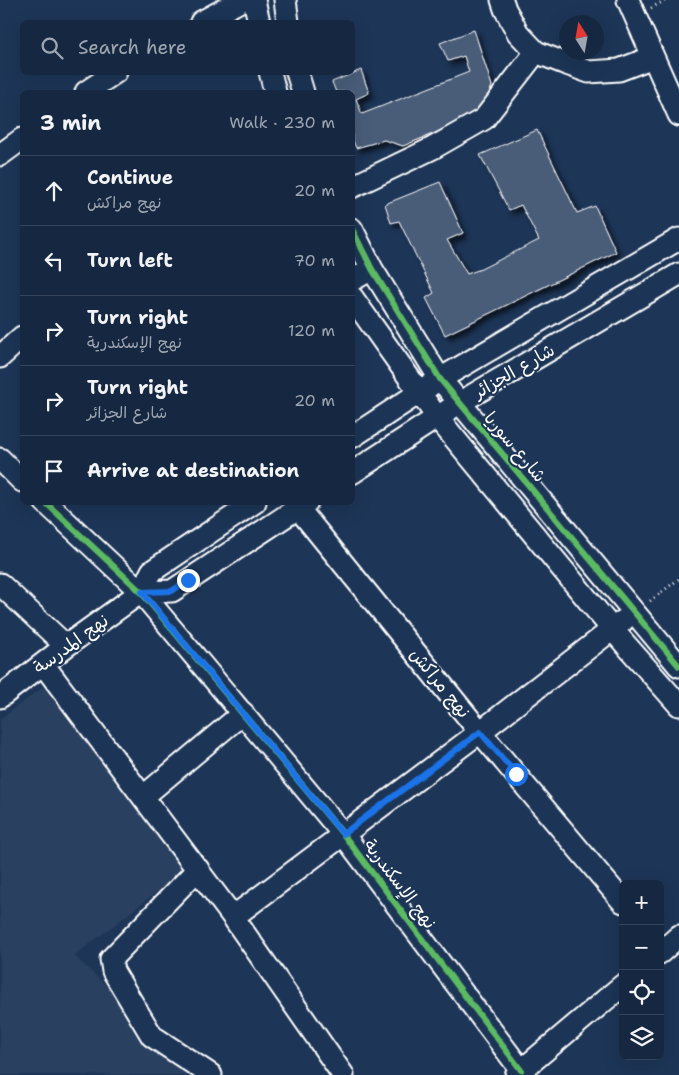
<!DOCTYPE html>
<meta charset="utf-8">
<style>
:root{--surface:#162841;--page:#23344c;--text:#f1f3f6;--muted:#9ea6b1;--line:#35445a}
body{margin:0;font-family:"Shantell Sans","Playpen Sans Arabic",sans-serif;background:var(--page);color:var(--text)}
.controls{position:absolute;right:15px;bottom:15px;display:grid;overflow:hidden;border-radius:8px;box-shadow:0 5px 20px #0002}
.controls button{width:45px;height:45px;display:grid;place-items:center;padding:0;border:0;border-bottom:1px solid var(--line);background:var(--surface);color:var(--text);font:25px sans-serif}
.compass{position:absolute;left:559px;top:15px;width:45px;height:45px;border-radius:50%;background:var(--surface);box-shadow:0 5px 20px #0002;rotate:349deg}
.stop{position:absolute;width:15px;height:15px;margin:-11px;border:4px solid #1a73e8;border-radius:50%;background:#fff}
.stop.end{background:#1a73e8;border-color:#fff;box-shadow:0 1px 5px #0008}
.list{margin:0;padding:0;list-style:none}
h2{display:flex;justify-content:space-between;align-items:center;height:65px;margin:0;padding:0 20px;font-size:21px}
h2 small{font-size:16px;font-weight:400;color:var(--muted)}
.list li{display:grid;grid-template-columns:32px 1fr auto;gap:15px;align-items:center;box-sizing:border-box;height:70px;padding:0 20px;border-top:1px solid var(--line)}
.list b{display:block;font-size:19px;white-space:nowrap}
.list p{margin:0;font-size:16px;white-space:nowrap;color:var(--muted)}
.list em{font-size:16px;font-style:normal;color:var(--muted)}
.icon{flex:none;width:28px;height:28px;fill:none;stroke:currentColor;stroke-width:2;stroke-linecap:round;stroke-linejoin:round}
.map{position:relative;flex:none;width:679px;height:1075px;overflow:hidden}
.search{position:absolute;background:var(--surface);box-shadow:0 5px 20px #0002;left:20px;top:20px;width:335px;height:55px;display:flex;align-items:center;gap:12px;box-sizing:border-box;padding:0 18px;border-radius:8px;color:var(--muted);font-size:19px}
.panel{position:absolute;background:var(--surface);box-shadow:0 5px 20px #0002;left:20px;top:90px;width:335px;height:415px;border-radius:8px}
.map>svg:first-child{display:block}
.built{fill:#2a4161}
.building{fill:#4a5d79;stroke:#fff;filter:url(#shadow)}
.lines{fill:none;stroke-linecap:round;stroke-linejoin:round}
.minor-casing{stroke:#fff;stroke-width:25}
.path{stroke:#fff;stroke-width:3;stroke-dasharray:1 4;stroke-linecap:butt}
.minor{stroke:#1d3557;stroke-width:21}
.cycleway-casing{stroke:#1d3557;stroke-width:9}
.cycleway{stroke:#5cba63;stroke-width:6}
.route{stroke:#1a73e8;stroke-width:6}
.labels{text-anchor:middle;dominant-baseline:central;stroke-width:4.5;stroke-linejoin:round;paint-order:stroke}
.street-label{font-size:18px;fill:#fff;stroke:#1d3557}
</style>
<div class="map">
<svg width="679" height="1075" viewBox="0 0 679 1075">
<defs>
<filter id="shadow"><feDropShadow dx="4.5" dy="4.5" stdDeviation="2.5" flood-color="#0009"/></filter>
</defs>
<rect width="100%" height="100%" fill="#1d3557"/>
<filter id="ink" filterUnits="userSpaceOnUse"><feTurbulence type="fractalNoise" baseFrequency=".02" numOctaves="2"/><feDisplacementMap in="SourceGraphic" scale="10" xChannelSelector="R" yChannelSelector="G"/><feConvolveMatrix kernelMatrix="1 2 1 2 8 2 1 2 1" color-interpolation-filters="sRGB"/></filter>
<g filter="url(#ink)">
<!-- built -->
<path class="built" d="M46,685l139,185 -111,86 47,43 29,51 40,25h-190v-356z"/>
<!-- building -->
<path class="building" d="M474,30l18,56 -13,29 -76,31 -19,-6 -28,8 -4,-10v-46h-16l-4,-10 29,-12 8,23 -13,6 6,15 107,-42 -5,-16 -16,5 -8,-18z
M537,130l40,83 18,-7 21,46 -171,83 -19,-37 8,-5 -35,-72 -8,2 -6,-19 55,-22 23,51 -16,7 20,34 14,-5 58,-29 -18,-35 -12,5 -29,-55z"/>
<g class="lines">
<!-- minor casing -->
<g class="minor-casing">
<path id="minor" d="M254,0l5,22
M285,0l3,22
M502,0l3,9 13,24 18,19 28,11 25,9 30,-2 34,-13
M628,0l51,115
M201,22l41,-22
M270,72l5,20
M297,72l6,20
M86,92l30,-20
M0,155l22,-16
M352,187l81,-39 51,-29 52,-67
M352,229l20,40 68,110 239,287
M352,280l20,-11
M352,297l85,120 175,212 67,76
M0,357l22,-20
M352,437l88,-58 239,-140
M0,459l22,22
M352,473l107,-70 220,-129
M45,502l96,90 202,242 178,236
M298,508l182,224 143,170
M0,584l66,62
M141,592l31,-1 135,-89
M43,664l190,253 110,158
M0,697l66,-51 75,-54 11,-21 103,-69
M144,796l99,-83
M198,869l-87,90 2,12 39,65 59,39
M233,917l247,-185 143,-111
M660,953l19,-17
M516,1075l107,-90"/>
</g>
<!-- path -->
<path class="path" d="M651,8l15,-8
M650,601l29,-22"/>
<!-- minor -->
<use href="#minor" class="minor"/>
<!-- cycleway casing -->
<g class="cycleway-casing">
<path id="cycleway" d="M352,229l20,40 68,110 239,287
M45,502l96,90 202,242 178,236"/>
</g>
<!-- cycleway -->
<use href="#cycleway" class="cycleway"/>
</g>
</g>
<g class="lines" filter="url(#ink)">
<!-- route -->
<path class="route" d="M188,580l-16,11 -30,1 201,242 137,-102 36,42"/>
</g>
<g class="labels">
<!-- street labels -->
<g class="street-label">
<text transform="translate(514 371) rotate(-30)">شارع الجزائر</text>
<text transform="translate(515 447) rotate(50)">شارع سوريا</text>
<text transform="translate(71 644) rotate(-36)">نهج المدرسة</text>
<text transform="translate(440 683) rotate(51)">نهج مراكش</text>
<text transform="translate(400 884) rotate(53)">نهج الإسكندرية</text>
</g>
</g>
</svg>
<div class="controls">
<button>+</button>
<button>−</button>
<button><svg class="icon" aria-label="locate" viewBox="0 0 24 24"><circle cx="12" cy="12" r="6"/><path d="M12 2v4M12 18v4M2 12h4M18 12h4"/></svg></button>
<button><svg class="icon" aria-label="layers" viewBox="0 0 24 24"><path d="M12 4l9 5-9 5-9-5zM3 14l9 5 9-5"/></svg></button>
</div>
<svg class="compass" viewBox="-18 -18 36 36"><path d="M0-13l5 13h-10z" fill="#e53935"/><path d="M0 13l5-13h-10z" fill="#9ea6b1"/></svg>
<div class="stop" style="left:516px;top:774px"></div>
<div class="stop end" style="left:188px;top:580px"></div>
<div class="search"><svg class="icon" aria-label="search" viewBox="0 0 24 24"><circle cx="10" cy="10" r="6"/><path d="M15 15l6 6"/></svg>Search here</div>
<section class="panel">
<h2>3 min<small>Walk · 230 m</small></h2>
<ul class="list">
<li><svg class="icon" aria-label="ahead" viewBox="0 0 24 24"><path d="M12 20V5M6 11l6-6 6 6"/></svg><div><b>Continue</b><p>نهج مراكش</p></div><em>20 m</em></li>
<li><svg class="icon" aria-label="left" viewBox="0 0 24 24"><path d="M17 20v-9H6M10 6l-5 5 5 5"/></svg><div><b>Turn left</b></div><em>70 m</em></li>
<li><svg class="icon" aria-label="right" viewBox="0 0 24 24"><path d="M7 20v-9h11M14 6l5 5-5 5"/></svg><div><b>Turn right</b><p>نهج الإسكندرية</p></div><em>120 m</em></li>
<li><svg class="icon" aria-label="right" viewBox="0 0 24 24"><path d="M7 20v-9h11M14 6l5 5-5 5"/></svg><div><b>Turn right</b><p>شارع الجزائر</p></div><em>20 m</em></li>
<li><svg class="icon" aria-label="arrive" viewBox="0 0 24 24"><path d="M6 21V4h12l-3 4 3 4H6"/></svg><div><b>Arrive at destination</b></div></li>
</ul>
</section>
</div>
